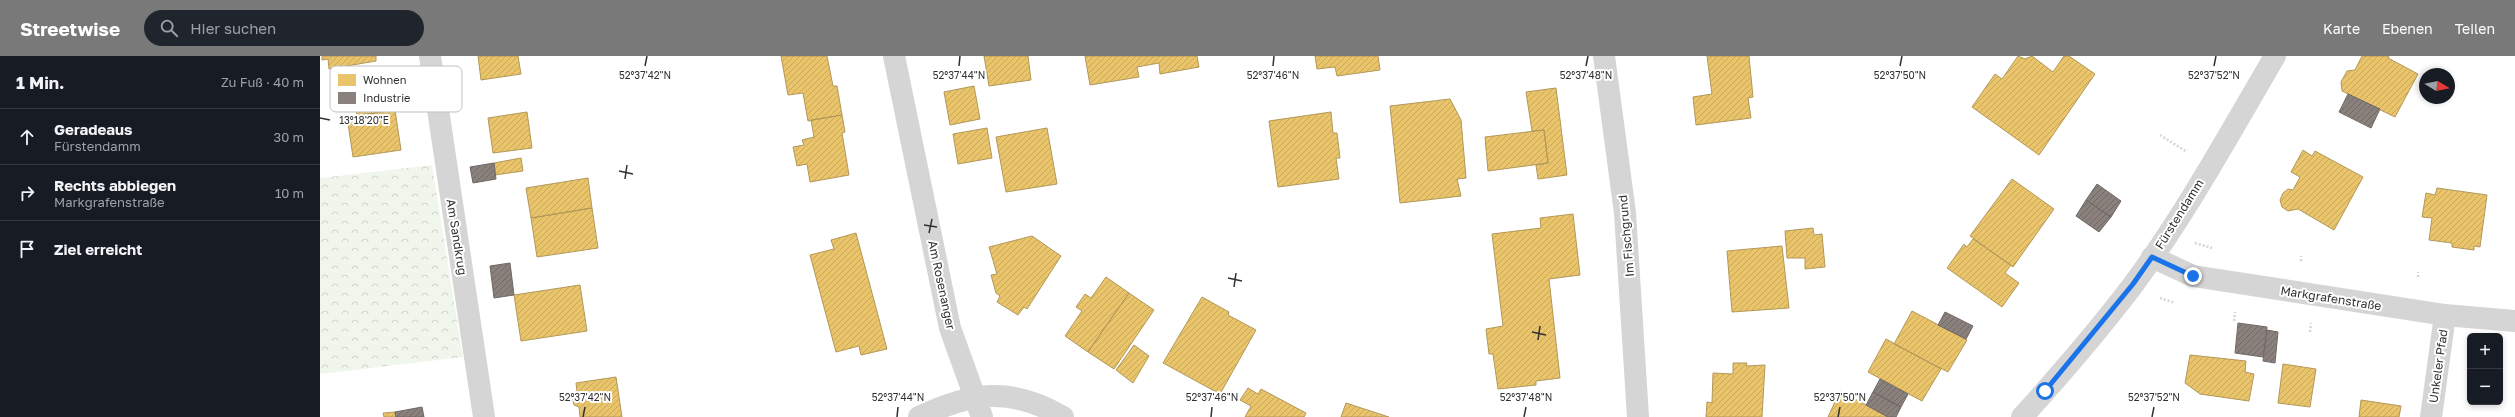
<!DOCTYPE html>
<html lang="de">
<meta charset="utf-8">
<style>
:root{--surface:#171b24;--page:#20242c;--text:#f1f3f6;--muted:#9ea1a6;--line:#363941;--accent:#797979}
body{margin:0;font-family:"Golos Text",sans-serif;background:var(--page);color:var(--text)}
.controls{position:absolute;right:12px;bottom:12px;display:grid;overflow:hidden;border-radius:6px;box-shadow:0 2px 6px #0003}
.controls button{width:36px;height:36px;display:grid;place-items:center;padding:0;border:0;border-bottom:1px solid var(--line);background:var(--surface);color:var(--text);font:20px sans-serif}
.compass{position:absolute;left:2099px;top:12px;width:36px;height:36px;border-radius:50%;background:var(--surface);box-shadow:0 2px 6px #0003;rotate:100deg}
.stop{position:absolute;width:12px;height:12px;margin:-9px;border:3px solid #1a73e8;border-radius:50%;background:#fff}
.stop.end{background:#1a73e8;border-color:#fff;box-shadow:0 1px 4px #0008}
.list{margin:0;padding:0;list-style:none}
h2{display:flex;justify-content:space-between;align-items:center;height:52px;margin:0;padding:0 16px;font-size:17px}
h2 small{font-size:13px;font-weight:400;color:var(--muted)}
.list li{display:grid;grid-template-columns:26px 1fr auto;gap:12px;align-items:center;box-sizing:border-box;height:56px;padding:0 16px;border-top:1px solid var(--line)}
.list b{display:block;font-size:15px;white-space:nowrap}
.list p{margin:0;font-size:13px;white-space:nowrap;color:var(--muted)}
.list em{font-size:13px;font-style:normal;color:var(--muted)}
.icon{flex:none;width:22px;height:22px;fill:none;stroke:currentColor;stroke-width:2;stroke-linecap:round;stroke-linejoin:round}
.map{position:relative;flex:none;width:2195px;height:361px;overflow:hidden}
header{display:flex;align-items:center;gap:24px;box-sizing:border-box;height:56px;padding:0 20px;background:var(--accent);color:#fff}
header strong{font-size:19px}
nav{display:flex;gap:22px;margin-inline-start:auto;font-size:14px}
.search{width:280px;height:36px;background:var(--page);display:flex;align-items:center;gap:10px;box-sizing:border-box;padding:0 14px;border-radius:22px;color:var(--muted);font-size:15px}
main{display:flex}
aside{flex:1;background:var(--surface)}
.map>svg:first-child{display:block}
.forest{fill:url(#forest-crowns)}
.homes{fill:url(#homes-hatch);stroke:#b29859}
.industry{fill:url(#industry-hatch);stroke:#6f6966}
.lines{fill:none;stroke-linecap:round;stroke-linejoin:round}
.path{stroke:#d5d5d5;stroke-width:2.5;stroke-dasharray:2 2;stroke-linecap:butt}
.minor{stroke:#d5d5d5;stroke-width:22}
.route{stroke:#1a73e8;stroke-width:5}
.ticks{fill:none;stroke:#313131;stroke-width:1.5}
.labels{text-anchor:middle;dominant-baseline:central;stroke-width:4;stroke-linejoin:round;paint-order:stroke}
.street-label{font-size:12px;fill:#313131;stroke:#fff}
.key{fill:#fff;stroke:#c1c1c1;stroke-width:1}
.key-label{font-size:11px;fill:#313131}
.ticks-label{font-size:10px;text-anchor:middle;fill:#313131;stroke:#fff;stroke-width:4;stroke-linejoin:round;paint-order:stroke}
</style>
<header>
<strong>Streetwise</strong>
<div class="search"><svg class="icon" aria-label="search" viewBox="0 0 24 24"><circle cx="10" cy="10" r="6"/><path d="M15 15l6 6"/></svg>Hier suchen</div>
<nav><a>Karte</a><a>Ebenen</a><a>Teilen</a></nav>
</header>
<main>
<aside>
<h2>1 Min.<small>Zu Fuß · 40 m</small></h2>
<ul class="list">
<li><svg class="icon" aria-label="ahead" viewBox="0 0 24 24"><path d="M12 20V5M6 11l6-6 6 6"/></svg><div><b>Geradeaus</b><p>Fürstendamm</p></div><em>30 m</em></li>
<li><svg class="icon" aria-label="right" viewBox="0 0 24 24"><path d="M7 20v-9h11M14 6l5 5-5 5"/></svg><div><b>Rechts abbiegen</b><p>Markgrafenstraße</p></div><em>10 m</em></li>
<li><svg class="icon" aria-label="arrive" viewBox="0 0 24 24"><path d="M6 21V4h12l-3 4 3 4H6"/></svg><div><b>Ziel erreicht</b></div></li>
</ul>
</aside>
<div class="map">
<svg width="2195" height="361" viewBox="0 0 2195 361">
<defs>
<pattern id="forest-crowns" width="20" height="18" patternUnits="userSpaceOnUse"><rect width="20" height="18" fill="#f1f6ed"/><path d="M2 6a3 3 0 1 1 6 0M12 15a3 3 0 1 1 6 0" fill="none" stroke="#cfd3cc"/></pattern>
<pattern id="homes-hatch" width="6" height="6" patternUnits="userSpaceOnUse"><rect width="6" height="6" fill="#e9c46a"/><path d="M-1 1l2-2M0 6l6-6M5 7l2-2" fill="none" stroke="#c8a95c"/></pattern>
<pattern id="industry-hatch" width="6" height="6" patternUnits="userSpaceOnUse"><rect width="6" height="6" fill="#8a817c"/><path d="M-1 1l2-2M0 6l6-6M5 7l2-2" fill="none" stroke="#716a66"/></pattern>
</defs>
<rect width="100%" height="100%" fill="#fff"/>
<!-- forest -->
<path class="forest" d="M112,109l31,192 -143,17v-196z"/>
<!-- homes -->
<path class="homes" d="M2,0h54v5l-47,8 -1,-10 -6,1z
M158,0h40l3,18 -40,6z
M461,0h46l6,30h4l5,29 -34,6 -5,-28 -15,2z
M664,0h44l3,24 -42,6z
M765,0h112l2,11 -39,7 -1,-11 -22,4 2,10 -49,8z
M995,0h63l2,14 -43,6 -2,-9 -18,2z
M1387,0h42l4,41 -5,1 3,20 -55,7 -3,-28 19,-3z
M1698,0l7,3 7,-3 21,16 11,-16h5l26,18 -56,81 -67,-48 23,-33 7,5z
M2042,0h27l-1,2 30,16 -23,43 -53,-26 -1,-9 6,-11 8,-1z
M654,30l6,33 -30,6 -6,-33z
M1236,32l11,87 -29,4 -2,-14 12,-2 -4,-33 -12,1 -6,-39z
M62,38l3,17 -28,5 -3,-18z
M1130,43l11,21 5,58 -9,1 4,17 -61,7 -10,-97z
M75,54l6,40 -48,7 -6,-40z
M207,56l5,36 -39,5 -5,-35z
M1011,56l2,21h4l3,25h-4l3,21 -61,8 -9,-66z
M522,59l3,17 -3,1 7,42 -39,7 -3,-18 -10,2 -4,-19 11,-2 -2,-5 12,-3 -3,-17z
M667,72l5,30 -34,6 -5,-30z
M727,72l10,56 -51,8 -10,-55z
M1224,74l4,33 -60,8 -3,-34z
M1983,94l9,6 3,-5 48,26 -29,53 -36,-21 -10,2 -6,-4 -2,-7 3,-7 5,-4 5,1 7,-13 -9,-5z
M201,102l2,13 -28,4 -1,-12z
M268,122l4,30 -61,10 -5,-30z
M1692,123l42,30 -41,58 -43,-31z
M2117,132l50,7 -7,52 -6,-1v4l-22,-3v-4l-23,-3 3,-22 -10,-1 4,-24 9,2z
M272,152l6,40 -61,9 -6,-39z
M1253,158l7,61 -31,4 11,99 -24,3v4l-38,4 -5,-35h-4l-3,-25 17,-3 -11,-92 49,-6 -1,-10z
M1493,172l1,7 8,-1 3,33 -20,2v-11h-18l-2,-27z
M536,177l31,116 -26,6 -2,-9 -23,6 -26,-97 24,-6 -3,-9z
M712,180l29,20 -34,53 -3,-2 -6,8 -21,-13 3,-6 -4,-3 -5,-18 6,-1 -8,-27z
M1653,183l38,26 -6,8 14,10 -17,24 -55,-39 17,-24 3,3z
M1462,190l7,62 -57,4 -5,-61z
M786,221l23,16 -41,59 -23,-16 17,-25 -6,-4 9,-13 6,4z
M260,229l7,46 -66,10 -7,-46z
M809,237l25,17 -40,59 -26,-17z
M882,241l27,15 -1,3 28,15 -36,64 -57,-31z
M1592,255l55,29 -19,32 -54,-28z
M1566,283l55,30 -19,32 -54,-29z
M814,289l15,11 -16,27 -17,-13z
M1870,299l56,6 -1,11 9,2 -5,27 -49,-7 -15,-11z
M1413,307h14l-1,3 19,-1 -3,52h-56l1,-15 5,1 1,-30 20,1z
M1963,308l33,5 -6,38 -32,-4z
M296,321l6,40h-42l-1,-10 -5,-2 -2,-10 5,-4 -1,-8z
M928,332l10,6 3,-5 45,24 -2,4h-59l6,-11 -11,-6z
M1520,335l26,14 22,12h-60z
M2041,344l40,6 -2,11h-40z
M1026,347l43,14h-48z
M75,356l1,5h-12l-1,-4z"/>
<!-- industry -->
<path class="industry" d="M2028,38l32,15 -9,19 -32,-16z
M174,107l2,16 -23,4 -3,-16z
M1777,128l24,17 -10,16 -25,-17z
M1766,144l25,17 -12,15 -23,-16z
M190,207l4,32 -20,3 -4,-32z
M1625,256l28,14 -7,13 -28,-14z
M1918,267l29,4 -4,30 -28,-4z
M1947,274l11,2 -3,31 -12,-2z
M1560,323l28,15 -7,13 -28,-15z
M1553,336l28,15 -5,10h-8l-22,-12z
M102,351l2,10h-28l-1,-5z"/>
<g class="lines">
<!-- path -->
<path class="path" d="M1840,79l27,17
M1875,187l17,5
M1981,205v-5
M2098,221v-5
M1840,242l15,5
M1914,265l1,-9
M1990,276l1,-9"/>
<!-- minor -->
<path class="minor" d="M110,0l54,361
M574,0l56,272 32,89
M1284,0l21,157 13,204
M1832,201l41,19 252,39 70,6
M599,361c53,-25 91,-31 144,0
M1702,361c39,-43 76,-86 111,-132 53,-72 97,-152 142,-229
M2111,361l14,-102"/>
</g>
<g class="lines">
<!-- route -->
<path class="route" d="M1725,335l88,-107 19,-27 41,19"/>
</g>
<!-- ticks -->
<path class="ticks" d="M325,10l2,-10M639,10l1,-10M953,10l1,-10M1266,10l2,-10M1580,10l2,-10M1894,10l2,-10M0,62l10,2M299,115l14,3M305,123l2,-14M604,169l13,2M609,177l3,-14M908,222l14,3M914,231l2,-14M1212,276l14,3M1218,284l2,-14M263,361l2,-10M577,361l1,-10M891,361l1,-10M1204,361l2,-10M1518,361l2,-10M1832,361l2,-10"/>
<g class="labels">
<!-- street labels -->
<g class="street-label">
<text transform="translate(1859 158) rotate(-58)">Fürstendamm</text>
<text transform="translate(1306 180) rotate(-95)">Im Fischgrund</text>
<text transform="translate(137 181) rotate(81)">Am Sandkrug</text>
<text transform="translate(622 229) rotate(78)">Am Rosenanger</text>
<text transform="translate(2011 242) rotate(9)">Markgrafenstraße</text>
<text transform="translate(2118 310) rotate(-82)">Unkeler Pfad</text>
</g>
</g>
<!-- legend -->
<rect x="10" y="10" width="132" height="46" rx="6" class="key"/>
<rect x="18" y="18" width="18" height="12" fill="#e9c46a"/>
<rect x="18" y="36" width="18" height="12" fill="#8a817c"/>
<g class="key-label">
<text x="43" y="28">Wohnen</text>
<text x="43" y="46">Industrie</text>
</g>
<g class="ticks-label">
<text x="325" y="23">52°37'42"N</text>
<text x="639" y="23">52°37'44"N</text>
<text x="953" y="23">52°37'46"N</text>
<text x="1266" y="23">52°37'48"N</text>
<text x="1580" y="23">52°37'50"N</text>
<text x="1894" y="23">52°37'52"N</text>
<text x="44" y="68">13°18'20"E</text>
<text x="265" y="345">52°37'42"N</text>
<text x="578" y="345">52°37'44"N</text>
<text x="892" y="345">52°37'46"N</text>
<text x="1206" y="345">52°37'48"N</text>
<text x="1520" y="345">52°37'50"N</text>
<text x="1834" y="345">52°37'52"N</text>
</g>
</svg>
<div class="controls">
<button>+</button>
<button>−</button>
</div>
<svg class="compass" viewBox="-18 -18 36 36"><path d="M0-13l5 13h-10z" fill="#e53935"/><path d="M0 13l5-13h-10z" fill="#9ea1a6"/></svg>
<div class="stop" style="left:1725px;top:335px"></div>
<div class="stop end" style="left:1873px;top:220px"></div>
</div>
</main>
